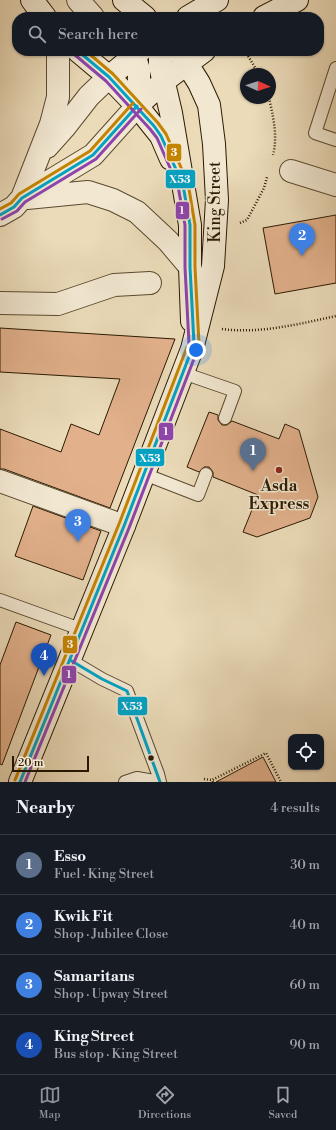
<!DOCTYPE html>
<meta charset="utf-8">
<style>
:root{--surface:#171b24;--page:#242831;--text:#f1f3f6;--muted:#9ea1a6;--line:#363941;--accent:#8c9099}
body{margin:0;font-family:"Libre Bodoni",serif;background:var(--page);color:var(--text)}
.controls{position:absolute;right:12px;bottom:12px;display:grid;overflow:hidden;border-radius:8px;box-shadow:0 1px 3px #0004}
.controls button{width:36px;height:36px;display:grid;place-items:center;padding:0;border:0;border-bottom:1px solid var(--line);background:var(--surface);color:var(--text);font:20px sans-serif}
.compass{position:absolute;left:240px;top:68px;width:36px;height:36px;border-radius:50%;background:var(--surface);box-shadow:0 1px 3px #0004;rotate:93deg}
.scale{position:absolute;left:12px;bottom:10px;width:77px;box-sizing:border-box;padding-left:4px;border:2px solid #2a1901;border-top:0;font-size:11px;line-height:14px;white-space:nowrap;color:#2a1901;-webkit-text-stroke:3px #f2e8d2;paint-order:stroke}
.you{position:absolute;left:196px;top:350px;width:14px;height:14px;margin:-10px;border:3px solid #fff;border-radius:50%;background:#1a73e8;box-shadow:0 0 0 6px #1a73e833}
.badge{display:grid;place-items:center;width:26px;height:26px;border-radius:50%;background:var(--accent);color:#fff;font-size:13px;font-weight:700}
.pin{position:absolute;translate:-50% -33px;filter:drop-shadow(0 1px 2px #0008)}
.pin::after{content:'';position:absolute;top:21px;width:14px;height:12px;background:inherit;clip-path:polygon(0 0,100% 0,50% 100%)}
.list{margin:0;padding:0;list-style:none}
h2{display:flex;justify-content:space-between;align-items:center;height:52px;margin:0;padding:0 16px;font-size:17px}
h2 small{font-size:13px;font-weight:400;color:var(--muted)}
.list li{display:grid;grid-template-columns:26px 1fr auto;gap:12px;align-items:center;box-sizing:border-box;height:60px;padding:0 16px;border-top:1px solid var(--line)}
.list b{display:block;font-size:15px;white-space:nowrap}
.list p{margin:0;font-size:13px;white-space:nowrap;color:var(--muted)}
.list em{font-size:13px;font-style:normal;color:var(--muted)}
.icon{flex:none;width:22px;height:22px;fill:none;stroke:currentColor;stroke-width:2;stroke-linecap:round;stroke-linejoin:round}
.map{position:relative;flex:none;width:336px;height:782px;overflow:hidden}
.search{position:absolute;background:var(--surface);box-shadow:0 1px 3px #0004;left:12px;right:12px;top:12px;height:44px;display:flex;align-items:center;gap:10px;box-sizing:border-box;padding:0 14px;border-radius:16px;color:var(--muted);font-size:15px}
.sheet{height:292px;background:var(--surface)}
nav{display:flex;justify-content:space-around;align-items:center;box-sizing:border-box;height:56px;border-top:1px solid var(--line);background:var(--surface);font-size:11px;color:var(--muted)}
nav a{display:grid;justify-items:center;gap:2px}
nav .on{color:var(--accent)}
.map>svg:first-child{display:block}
.building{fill:#e2b18c;stroke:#2a1901}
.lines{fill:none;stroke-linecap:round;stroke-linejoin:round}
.lane-casing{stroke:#5a4a2f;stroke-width:14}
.street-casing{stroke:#5a4a2f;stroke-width:24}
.secondary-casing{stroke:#2a1901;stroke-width:24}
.path{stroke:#2a1901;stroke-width:2.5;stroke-dasharray:1 2;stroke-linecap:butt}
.lane{stroke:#f2e8d2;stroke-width:12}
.street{stroke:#f2e8d2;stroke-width:22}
.secondary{stroke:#f2e8d2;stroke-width:22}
.bus-1-casing{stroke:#f2e8d2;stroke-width:6}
.bus-2-casing{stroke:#f2e8d2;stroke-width:6}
.bus-3-casing{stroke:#f2e8d2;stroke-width:6}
.bus-1{stroke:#02a2c4;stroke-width:3}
.bus-2{stroke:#8e44ad;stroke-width:3}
.bus-3{stroke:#c48300;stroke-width:3}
.poi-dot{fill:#8f2418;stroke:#f2e8d2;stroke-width:1.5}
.bus-dot{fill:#2a1901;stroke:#f2e8d2;stroke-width:1.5}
.labels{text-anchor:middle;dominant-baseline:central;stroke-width:3;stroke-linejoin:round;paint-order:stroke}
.street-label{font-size:16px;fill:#2a1901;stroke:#f2e8d2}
.poi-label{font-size:16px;font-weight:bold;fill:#2a1901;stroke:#f2e8d2}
.line-badge{stroke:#f2e8d2;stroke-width:1.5}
.badge-label{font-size:11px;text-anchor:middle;font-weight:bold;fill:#fff}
</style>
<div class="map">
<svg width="336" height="782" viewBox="0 0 336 782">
<rect width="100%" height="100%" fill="#ebdbb9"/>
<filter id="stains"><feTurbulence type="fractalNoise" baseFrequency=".005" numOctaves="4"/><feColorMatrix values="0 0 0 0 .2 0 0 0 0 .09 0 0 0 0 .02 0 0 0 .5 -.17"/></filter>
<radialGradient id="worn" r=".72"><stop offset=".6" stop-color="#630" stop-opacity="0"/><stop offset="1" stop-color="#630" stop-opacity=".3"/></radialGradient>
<!-- building -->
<path class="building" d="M336,215v68l-61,11 -12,-66z
M0,328l175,11 -65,169 -106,-39h-4v-40l61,23 10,-28 28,11 21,-56 -120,-7z
M209,412l9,3v5l4,5h5l5,-4 47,18 6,-15 14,6 19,67 -8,21 -53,19 -14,-5 15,-37 -45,-18v-5l-4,-5h-5l-5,5 -12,-5z
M33,506l68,25 -18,49 -68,-24z
M16,622l35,13 -49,130 -2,-1v-99z
M263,757l13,25h-60z"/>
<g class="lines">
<!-- lane casing -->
<g class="lane-casing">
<path id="lane" d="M336,68l-21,65 21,7
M183,373l52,18 -10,27
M144,474l54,21 8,-21
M0,600l83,30
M70,660l32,19 25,12 31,83 2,8 -23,-4 -12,4"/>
</g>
<!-- street casing -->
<g class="street-casing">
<path id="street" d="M78,0l15,17
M47,147l17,-19 25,-32 20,-19
M291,171l45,14
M22,198l71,-43 44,-49 2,-19v-17l-5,-15 -4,-4
M27,198l61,-6 25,8 24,12 31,29 22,26
M0,215l14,-8 8,-9 29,-74 7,-27v-46
M0,303l58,1 56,-19 36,-2
M0,481l124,45"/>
</g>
<!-- secondary casing -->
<g class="secondary-casing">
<path id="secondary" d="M32,0l13,17
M124,0l21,17
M188,17l29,-17
M264,17l33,-17
M78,51l31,26 28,29 24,30 10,23
M160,51v15l11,47 19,112v42l2,54
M109,77l31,-26
M137,106l27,-25 40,-30
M20,782l104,-256 68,-177 21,-83 4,-66 -3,-56 -5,-39 -10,-22 -12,-19 -10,-13"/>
</g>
<!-- path -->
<path class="path" d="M245,51l14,23
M269,98c4,18 9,38 4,57
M240,223l7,-3 17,-32 3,-11
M222,329c38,5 77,-5 114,-13
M204,779l8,1
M213,782l-1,-2 54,-27 15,29"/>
<!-- lane -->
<use href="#lane" class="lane"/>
<!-- street -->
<use href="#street" class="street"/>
<!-- secondary -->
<use href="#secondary" class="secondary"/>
<!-- bus-1 casing -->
<g class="bus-1-casing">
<path id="bus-1" d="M78,51l31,26 45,49 7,10 22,49 7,40v42l4,77
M0,215l14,-8 8,-9 71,-43 44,-49
M70,660l32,19 25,12 33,91
M20,782l104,-256 68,-177"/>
</g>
<!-- bus-2 casing -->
<g class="bus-2-casing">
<path id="bus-2" d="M75,55l31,26 44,48 7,9 21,48 7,39v42l4,77
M2,219l15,-8 8,-9 71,-43 45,-50
M25,782l104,-254 68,-177"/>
</g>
<!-- bus-3 casing -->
<g class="bus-3-casing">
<path id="bus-3" d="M86,51l27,23 45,49 8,11 22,49 7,42v42l4,77
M0,209l11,-6 8,-9 71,-43 43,-48
M15,780l104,-256 68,-177"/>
</g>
<!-- bus-1 -->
<use href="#bus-1" class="bus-1"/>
<!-- bus-2 -->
<use href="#bus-2" class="bus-2"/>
<!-- bus-3 -->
<use href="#bus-3" class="bus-3"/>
</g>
<!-- markers -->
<circle class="poi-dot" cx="279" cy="470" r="4"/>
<circle class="bus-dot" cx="151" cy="758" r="3.5"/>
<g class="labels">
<!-- street labels -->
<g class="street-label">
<text transform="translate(215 202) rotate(-90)">King Street</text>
</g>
<!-- poi labels -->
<g class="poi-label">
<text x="279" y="486">Asda<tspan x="279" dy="18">Express</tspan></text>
</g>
</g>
<g class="line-badge">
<rect x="166" y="143" width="16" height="19" rx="4" fill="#c48300"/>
<rect x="165" y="169" width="31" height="20" rx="4" fill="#02a2c4"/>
<rect x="175" y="201" width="15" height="19" rx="4" fill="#8e44ad"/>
<rect x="158" y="422" width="16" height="19" rx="4" fill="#8e44ad"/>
<rect x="135" y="448" width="30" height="19" rx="4" fill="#02a2c4"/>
<rect x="62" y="635" width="16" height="19" rx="4" fill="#c48300"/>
<rect x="61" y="665" width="16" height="19" rx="4" fill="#8e44ad"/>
<rect x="117" y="696" width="31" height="20" rx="4" fill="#02a2c4"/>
</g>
<g class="badge-label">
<text x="174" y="156">3</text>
<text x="180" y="183">X53</text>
<text x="182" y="214">1</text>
<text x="166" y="435">1</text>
<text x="150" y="462">X53</text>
<text x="70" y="648">3</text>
<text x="69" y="678">1</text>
<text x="132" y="710">X53</text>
</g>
<rect width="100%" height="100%" filter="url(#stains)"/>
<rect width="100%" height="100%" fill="url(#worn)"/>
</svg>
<div class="controls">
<button><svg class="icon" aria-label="locate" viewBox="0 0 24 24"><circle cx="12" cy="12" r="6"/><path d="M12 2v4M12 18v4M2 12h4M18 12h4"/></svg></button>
</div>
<svg class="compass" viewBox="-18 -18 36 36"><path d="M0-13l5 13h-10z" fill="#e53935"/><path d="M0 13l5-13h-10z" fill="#9ea1a6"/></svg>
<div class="scale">20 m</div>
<div class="you"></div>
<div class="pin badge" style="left:253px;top:471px;background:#5c6f8a">1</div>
<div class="pin badge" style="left:302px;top:256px;background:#3f7fe0">2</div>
<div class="pin badge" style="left:78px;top:542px;background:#3f7fe0">3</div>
<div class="pin badge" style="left:44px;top:676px;background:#1a4fb4">4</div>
<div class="search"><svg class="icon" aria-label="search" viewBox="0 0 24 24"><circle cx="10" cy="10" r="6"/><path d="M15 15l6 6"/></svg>Search here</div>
</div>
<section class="sheet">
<h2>Nearby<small>4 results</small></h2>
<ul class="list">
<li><span class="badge" style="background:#5c6f8a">1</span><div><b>Esso</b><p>Fuel · King Street</p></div><em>30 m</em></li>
<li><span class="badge" style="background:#3f7fe0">2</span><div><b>Kwik Fit</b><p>Shop · Jubilee Close</p></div><em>40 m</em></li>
<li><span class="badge" style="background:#3f7fe0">3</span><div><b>Samaritans</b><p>Shop · Upway Street</p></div><em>60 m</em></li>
<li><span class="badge" style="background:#1a4fb4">4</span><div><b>King Street</b><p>Bus stop · King Street</p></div><em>90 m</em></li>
</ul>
</section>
<nav>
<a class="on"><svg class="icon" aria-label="map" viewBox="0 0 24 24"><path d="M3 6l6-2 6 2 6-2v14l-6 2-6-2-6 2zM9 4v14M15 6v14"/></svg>Map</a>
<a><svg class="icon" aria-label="directions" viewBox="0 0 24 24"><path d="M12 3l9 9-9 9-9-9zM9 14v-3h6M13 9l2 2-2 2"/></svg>Directions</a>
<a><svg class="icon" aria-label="saved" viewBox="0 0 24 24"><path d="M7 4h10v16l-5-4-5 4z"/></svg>Saved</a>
</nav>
